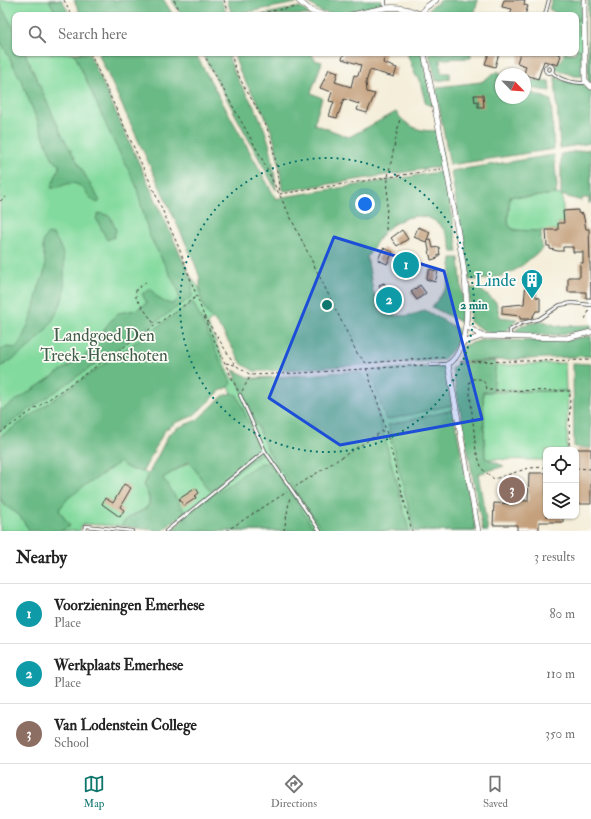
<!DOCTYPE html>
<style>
:root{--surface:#fff;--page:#f6f6f6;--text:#222;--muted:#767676;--line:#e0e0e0;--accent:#0f766e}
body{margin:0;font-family:"IM FELL Double Pica",serif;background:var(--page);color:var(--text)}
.controls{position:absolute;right:12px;bottom:12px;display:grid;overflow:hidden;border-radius:8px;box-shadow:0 1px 3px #0004}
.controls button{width:36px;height:36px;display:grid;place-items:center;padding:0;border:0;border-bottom:1px solid var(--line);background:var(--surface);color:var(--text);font:20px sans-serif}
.compass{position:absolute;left:495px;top:68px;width:36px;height:36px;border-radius:50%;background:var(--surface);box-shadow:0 1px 3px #0004;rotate:115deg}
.you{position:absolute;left:365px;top:204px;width:14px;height:14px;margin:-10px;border:3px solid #fff;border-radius:50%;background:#1a73e8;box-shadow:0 0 0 6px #1a73e833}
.badge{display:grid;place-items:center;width:26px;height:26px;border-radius:50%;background:var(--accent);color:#fff;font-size:13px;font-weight:700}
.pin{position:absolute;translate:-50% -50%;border:2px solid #fff;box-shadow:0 1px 4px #0006}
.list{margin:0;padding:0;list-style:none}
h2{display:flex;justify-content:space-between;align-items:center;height:52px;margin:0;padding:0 16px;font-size:17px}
h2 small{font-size:13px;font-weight:400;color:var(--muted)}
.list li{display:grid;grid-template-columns:26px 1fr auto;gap:12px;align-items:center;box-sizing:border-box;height:60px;padding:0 16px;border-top:1px solid var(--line)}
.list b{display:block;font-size:15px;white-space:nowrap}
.list p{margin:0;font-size:13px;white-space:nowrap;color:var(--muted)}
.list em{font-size:13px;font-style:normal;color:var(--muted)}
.icon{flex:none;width:22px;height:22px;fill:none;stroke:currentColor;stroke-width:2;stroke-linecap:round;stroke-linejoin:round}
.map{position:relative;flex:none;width:591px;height:531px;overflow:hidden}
.search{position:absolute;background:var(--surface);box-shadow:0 1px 3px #0004;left:12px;right:12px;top:12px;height:44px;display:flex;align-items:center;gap:10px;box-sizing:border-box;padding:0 14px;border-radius:8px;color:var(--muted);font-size:15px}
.sheet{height:232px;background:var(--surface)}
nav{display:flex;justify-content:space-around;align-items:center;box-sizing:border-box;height:56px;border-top:1px solid var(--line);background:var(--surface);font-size:11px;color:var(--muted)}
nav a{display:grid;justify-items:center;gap:2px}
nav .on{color:var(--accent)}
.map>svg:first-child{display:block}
.green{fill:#83da9e;stroke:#507b5d}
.forest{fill:#6aba85;stroke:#436b50}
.building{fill:#c4a07d}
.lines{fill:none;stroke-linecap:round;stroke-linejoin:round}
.service-casing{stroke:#3c3c38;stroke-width:4}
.minor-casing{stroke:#3c3c38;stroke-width:6}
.path{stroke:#3c3c38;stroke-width:1;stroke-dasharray:3 3;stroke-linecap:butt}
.service{stroke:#fff;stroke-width:2.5}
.minor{stroke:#fff;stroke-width:5}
.marked{fill:#1d4ed8;fill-opacity:0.2;stroke:#1d4ed8;stroke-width:3;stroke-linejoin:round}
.ring{fill:none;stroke:#0f766e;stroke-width:2;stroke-dasharray:2 4}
.labels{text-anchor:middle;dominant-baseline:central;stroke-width:3.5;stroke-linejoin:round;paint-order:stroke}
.culture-label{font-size:17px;fill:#0d838f;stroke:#fdfcf7;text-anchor:end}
.park-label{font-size:17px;fill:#405e4a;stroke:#fdfcf7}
.centre{fill:#0f766e;stroke:#fdfcf7;stroke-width:2}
.ring-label{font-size:12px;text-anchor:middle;font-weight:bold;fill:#0f766e;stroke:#fdfcf7;stroke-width:3.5;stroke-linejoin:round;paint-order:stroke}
</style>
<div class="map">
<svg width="591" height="531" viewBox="0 0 591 531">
<rect width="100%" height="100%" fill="#fdfcf7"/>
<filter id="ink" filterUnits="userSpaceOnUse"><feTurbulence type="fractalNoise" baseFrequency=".025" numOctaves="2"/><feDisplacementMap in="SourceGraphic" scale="8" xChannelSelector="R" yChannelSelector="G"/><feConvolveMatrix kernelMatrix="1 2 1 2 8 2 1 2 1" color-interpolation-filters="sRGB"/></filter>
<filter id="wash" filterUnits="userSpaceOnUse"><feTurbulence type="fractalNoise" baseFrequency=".012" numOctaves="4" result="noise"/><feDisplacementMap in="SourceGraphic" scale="16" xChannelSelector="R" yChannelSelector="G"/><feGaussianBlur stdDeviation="0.9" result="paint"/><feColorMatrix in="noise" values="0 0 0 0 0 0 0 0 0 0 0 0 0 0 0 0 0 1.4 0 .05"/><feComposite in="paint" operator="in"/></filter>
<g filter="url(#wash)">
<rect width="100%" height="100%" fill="#f4eeda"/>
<!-- green -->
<path class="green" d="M0,0h60l7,15h-52v38h72l90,203 41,60 -11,7 25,56 212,-10 30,162h-287l5,-10 -14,-2 -18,-27 -1,-12 29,-17 1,1 58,-38 -20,-44 -107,80c8,9 18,7 28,12l-5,11c19,31 -12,22 -22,41l-37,-2 -3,2 -1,5h-19l8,-5 -10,-16 -59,-46z
M583,19v32l-7,-3v-28z
M556,194l6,1 2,26h4v2h-10v10h-2v-3c-11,0 -40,4 -47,-4l-1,-6 2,-24 18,1z
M565,363l1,28 -74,-1 -11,-24z
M568,391l-1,59h-21v10l-61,-1 -2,-67z
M0,497l3,7 16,11 11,16h-30z"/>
<!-- forest -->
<path class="forest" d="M49,0h13l8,15h-13z
M74,0h90l9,15h-92z
M172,0h49l6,15h-46z
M227,0h67l2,3 -64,12z
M305,0h76v4l-3,1 -38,9 -12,-1 -7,-1z
M442,0h36l-4,15h-48l5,-8z
M552,0h30l1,19 -7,1v-5h-17l-10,-6z
M588,0h3v83l-3,-2z
M0,4l15,27v22h10l37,82 38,66 -2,2c-11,-4 -12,-16 -22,-19 -9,-3 -16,5 -25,4l9,-23 -7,-5 -32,-80 -21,-40z
M300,7l10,8h-50z
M576,48l7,3v25h-8l-21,-7 4,-8h4l2,-8h12z
M74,53h15l103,227v17l-192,133v-19l93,-61 14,-25 11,-12 18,-3 11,-7 -5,-9 9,-5c6,8 11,14 22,15l6,-6 -1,-8 -29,-55 -13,-50 -24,-47z
M98,53h97l81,146 7,-2 162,-26 13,81h-6c-5,-38 -38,-46 -65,-23 -8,7 -14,20 -20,28l6,34 8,20c15,6 29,7 44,-1l33,19c2,13 -5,22 -15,31l-177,11h-12l-12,-7 -19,-32 -18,-22 -5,-15v-17l-6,-17z
M202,53h26c5,24 22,43 32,66 11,23 14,46 16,71z
M234,53h77l4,7 7,2 -11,31 11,5 -8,26 35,13 47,-25c10,14 24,21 42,18l6,36 -159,25 -3,-2c-3,-26 -6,-52 -18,-75 -10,-20 -26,-39 -30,-61z
M407,53h15l11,53 -7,-2 -6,-22 -5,-8z
M429,53h42v5l-31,1 1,14h9v6l-14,2z
M498,71l3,3v24h24v-8l26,10 3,49 -104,16 -14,-74 2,-4 43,-5z
M555,77l13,5 15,1 1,3 7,3v54l-31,5z
M525,80l24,1 1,10 -15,-2 -10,-5z
M591,149v54h-2v-5h-7v3l-21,-6v-41z
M554,155l3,31 -1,8 -28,3 -18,-1 -2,24 1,6 5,4 27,1 1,19c-9,5 -15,12 -22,17 -16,11 -33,13 -51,13l-18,-109z
M99,213l11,3 6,14 -2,7 -7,3 -11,-22z
M48,234l5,1c11,13 12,26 11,43 0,5 1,10 0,15 -9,35 -34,57 -64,74v-18l8,-2 8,1c13,-19 18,-40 23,-61 2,-6 5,-12 6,-18 2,-12 -8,-26 3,-35z
M452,258h7l5,57v7h-3l-29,-15 14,-19 4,-11z
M469,288h9l18,14 4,15 17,2c-16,24 -27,15 -47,3z
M193,302l38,81 -2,4 -9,4 -27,25 -18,7 -10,7 -22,41c-9,0 -17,-2 -23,-9l-52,36 -9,12 11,16 -9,5h-31l-11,-16 -16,-11 -3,-7v-60z
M543,321l14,5 34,-1v4l-33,6 -47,-1 11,-9z
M591,336v20l-132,6 3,-16 20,-6 77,1z
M496,361l-3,31h-10l2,66 19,8 -26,8 10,57h-5l-31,-163 4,-4z
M573,363l18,1v84l-17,-1z
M442,366l3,1 7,38 -66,15 -16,-47 1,-3z
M233,370l20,9 105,-8 10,12 6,14 35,134h-86l-54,-78z
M232,393l5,2 25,58 -52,38 -21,-30 -26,17 22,34 -23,19 -41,-5c10,-19 42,-10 22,-41l26,-51 8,-6 20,-8 26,-24z
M453,410l23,121h-62l-26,-106z
M260,463c2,0 4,0 6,0 11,4 41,56 49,68h-144l34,-31z"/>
<g id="blocks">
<!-- building -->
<path class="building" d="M504,0h21l-1,5 4,1 -3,9h-15l2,-6 -10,-2z
M344,53h42l-3,10 14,5 -3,9 -24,-7 -4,12 1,10 8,2 -8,19 -10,-3 2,-6 -15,-5 -7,19 -8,-2 5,-14 -5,-1 3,-9 -12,-4 9,-19 9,3 -3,10 16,5 3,-12 4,1 3,-11 -19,-6z
M489,53h10l-4,14 -10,-3z
M520,53h35l6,2 -3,10 -14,-4 -6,18 -14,-5 2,-8 -9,-3z
M474,95h9l1,12h-6v-6l-3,1z
M578,210v3l5,1 3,15h3l2,69h-5v-6h-18v-15h12v-14h3v-11h-10v-5h-10v4h-5l-8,-2v-3h-3l-1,-16h12v-7h6l-1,-12z
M418,227l12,5 -3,8 4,-1 2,9 6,-1 1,8h-2v3l-7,2 -4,-20 -1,2 -12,-5z
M402,230l6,9 -11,7 -6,-8z
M383,248l10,4 -6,12 -9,-4z
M407,253l8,4 -8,20 -9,-4 4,-15 2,1z
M430,269l8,3 -3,10 -9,-3z
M526,281h7l3,16 4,1v13h-4l-4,7 -3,1h-9v-3l-18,-2v-8l22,-2z
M384,283l4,11 8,-3 5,11 -18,8 -5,-11 5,-3 -4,-11z
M420,285l6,8 -9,7 -6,-8z
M576,449h15v55h-15z
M529,473h17v43h17v6h-24v9h-22v-6h-24l1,-22 20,1v-4l14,1z
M124,484l7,4 -11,19 4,3 -4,7 -18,-13 3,-6 8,5z
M196,488l3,5 -4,3 1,2 -12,8 -5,-7z"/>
</g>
</g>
<g filter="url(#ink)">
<use href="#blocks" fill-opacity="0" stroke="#3c3c38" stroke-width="1"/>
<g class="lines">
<!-- service casing -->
<g class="service-casing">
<path id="service" d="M385,0v7
M545,15l4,-15
M545 69a4 4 0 1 1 8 0a4 4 0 1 1-8 0Z
M552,72c8,9 23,11 34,11
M510,336v-6l12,-7 17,-4 21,-14 12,-2 19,2
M430,365l17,-1
M240,395l25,56 55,80
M85,531l1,-5 46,5
M166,531l99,-80"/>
</g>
<!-- minor casing -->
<g class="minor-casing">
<path id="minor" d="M298,0l13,11 13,4
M584,0l1,80 6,7
M351,15c27,-5 44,-14 70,0
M421,15l4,-7 11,-8
M424,53c12,58 23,116 33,174 5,31 12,65 9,97 -1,12 -6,34 -18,40l30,167
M466,326l16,10
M462,343l20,-7 85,2 24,-6"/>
</g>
<!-- path -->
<path class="path" d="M64,0l7,15
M174,0l8,15
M224,0l6,15
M249,15l47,-8
M90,53l61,131 28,64 29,79 30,64
M203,53l57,102 97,198 9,10 81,-6
M232,53c0,21 27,54 35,75 8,21 10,44 13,66l161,-25
M0,201l6,-4
M386,230l2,-53 12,-59
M146,282l-10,8v8l19,27
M204,316l31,49 16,10 50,-2 124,-8
M585,319l5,-10
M460,362l131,-2
M226,363l9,2
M366,368l15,44 31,119
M242,391l9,-16
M0,433l196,-136
M546,467l-17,1 -35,11 -12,-10 -6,-18 -7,-67 2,-5h9l6,5 1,6 83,1 -1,59
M576,468l15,1
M295,487l91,-58
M226,531l61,-39
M284,531l6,-35"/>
<!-- service -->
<use href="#service" class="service"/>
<!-- minor -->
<use href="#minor" class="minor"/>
</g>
</g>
<!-- marked area -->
<path class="marked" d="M334,237l110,34 38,148 -142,26 -71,-47z"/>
<!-- distance rings -->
<circle class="ring" cx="327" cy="305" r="147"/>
<!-- icons -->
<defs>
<g id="building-pin" transform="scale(1.15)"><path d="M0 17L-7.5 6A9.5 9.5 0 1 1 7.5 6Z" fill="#0f9aa8" stroke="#fdfcf7"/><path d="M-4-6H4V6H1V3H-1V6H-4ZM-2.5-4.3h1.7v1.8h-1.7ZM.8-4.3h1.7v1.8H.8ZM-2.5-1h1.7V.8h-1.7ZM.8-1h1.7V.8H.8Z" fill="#fff"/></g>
</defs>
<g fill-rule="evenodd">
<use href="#building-pin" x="532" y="280"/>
</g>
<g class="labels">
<!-- culture labels -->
<g class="culture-label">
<text x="516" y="280">Linde</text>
</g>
<!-- park labels -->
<g class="park-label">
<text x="104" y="335">Landgoed Den<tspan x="104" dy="20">Treek-Henschoten</tspan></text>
</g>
</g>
<circle cx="327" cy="305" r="6" class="centre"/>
<g class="ring-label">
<text x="474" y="309">2 min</text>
</g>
</svg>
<div class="controls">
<button><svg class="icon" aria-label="locate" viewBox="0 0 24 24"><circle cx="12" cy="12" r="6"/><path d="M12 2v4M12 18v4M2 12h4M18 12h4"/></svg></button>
<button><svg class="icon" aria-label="layers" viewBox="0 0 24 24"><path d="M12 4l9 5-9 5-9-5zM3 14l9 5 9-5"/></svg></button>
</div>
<svg class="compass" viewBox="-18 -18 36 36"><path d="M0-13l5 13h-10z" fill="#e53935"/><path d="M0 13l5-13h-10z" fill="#767676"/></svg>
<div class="you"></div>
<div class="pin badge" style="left:406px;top:265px;background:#0f9aa8">1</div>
<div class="pin badge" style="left:389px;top:300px;background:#0f9aa8">2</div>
<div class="pin badge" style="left:512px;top:490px;background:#8d6e63">3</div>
<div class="search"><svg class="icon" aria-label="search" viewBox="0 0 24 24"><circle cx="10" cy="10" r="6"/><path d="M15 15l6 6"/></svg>Search here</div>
</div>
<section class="sheet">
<h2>Nearby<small>3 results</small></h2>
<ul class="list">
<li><span class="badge" style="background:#0f9aa8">1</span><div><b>Voorzieningen Emerhese</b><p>Place</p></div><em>80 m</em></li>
<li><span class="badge" style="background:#0f9aa8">2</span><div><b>Werkplaats Emerhese</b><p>Place</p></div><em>110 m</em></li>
<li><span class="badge" style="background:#8d6e63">3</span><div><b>Van Lodenstein College</b><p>School</p></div><em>350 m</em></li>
</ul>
</section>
<nav>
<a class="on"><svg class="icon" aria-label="map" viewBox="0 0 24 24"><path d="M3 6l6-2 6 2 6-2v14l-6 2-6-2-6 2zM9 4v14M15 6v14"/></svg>Map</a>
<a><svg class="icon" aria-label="directions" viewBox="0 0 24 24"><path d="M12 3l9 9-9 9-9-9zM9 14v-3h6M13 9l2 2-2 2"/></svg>Directions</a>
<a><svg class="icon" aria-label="saved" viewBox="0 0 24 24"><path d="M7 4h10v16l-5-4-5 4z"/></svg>Saved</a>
</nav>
